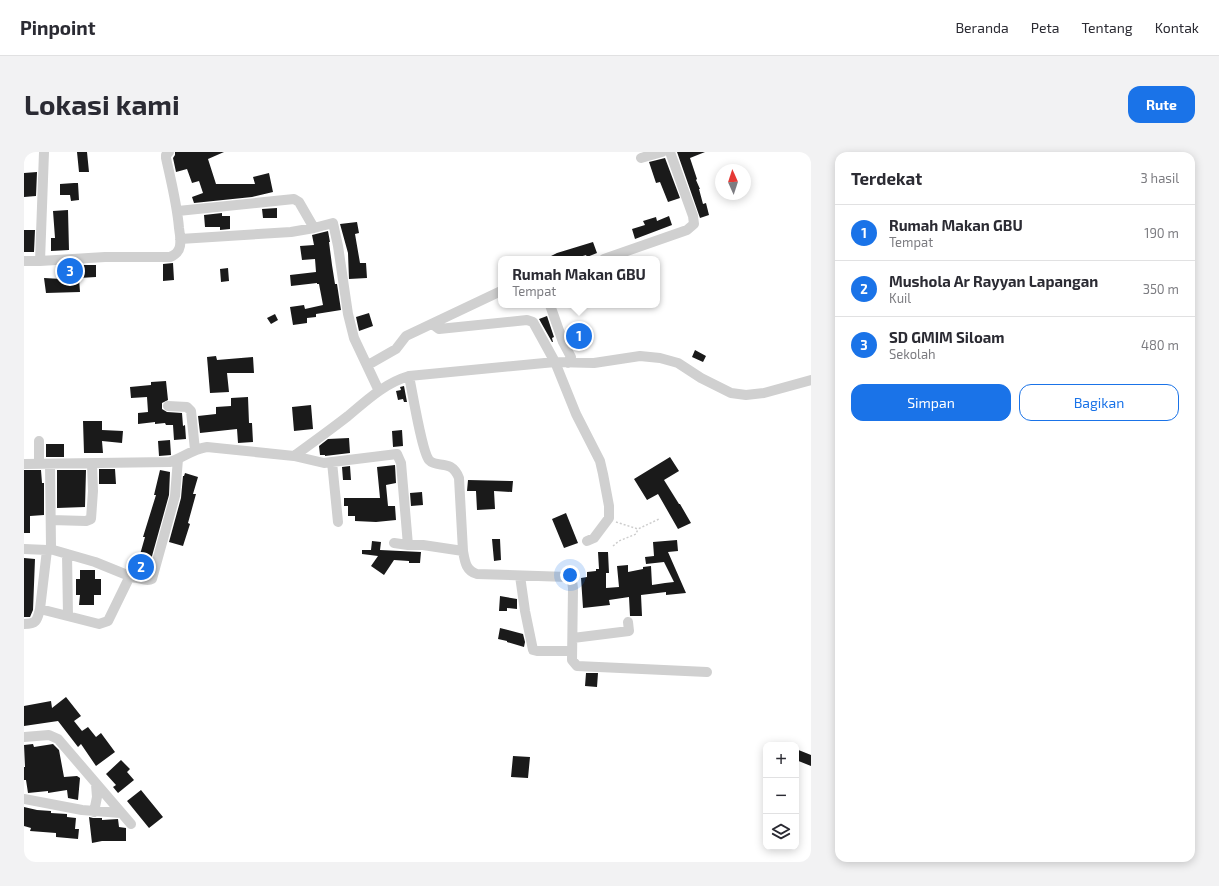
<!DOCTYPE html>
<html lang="id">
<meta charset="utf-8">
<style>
:root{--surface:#fff;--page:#f2f2f3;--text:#2b2b33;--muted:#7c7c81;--line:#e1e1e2;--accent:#1a73e8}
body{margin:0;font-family:"Exo 2",sans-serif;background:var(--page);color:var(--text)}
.controls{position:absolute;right:12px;bottom:12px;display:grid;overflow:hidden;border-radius:8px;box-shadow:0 2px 10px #0003}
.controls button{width:36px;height:36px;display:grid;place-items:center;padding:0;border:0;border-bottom:1px solid var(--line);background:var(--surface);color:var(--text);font:20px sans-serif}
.compass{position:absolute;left:691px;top:12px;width:36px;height:36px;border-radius:50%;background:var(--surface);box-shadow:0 2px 10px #0003;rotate:357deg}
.you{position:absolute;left:546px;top:423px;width:14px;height:14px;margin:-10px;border:3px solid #fff;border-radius:50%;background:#1a73e8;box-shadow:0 0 0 6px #1a73e833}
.badge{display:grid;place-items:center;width:26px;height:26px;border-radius:50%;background:var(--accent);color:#fff;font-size:13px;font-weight:700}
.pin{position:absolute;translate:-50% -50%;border:2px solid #fff;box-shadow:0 1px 4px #0006}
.popup{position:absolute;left:474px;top:104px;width:162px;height:52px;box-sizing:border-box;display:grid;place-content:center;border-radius:8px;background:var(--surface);filter:drop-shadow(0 1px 3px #0005);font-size:13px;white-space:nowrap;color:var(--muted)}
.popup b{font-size:15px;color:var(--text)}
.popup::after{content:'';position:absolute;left:50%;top:100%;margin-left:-8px;border:8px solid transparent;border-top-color:var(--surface)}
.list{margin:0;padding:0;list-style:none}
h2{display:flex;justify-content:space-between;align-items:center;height:52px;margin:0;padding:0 16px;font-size:17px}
h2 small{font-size:13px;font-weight:400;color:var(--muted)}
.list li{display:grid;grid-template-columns:26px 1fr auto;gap:12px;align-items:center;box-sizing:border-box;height:56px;padding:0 16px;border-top:1px solid var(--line)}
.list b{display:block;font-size:15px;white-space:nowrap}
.list p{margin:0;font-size:13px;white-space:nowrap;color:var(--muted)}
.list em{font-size:13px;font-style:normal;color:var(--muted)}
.actions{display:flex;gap:8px;padding:12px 16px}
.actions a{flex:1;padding:9px 0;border:1px solid var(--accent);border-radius:12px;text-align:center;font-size:14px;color:var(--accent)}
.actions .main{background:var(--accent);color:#fff}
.icon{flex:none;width:22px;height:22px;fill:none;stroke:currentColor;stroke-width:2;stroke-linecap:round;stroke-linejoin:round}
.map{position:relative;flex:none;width:787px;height:710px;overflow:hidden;border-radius:12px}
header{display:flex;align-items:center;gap:24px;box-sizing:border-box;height:56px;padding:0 20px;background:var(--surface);border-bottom:1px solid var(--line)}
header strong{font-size:19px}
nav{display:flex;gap:22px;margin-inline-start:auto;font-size:14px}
.intro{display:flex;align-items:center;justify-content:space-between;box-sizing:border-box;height:96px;padding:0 24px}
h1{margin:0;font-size:28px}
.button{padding:10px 18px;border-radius:12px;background:var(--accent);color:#fff;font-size:14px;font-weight:700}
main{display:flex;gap:24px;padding:0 24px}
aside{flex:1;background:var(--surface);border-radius:12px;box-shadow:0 2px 10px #0003}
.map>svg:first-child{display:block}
.building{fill:#1a1a1a}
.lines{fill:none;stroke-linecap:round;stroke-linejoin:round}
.path{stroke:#cdcdcd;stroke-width:1.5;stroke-dasharray:2 2;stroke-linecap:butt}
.minor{stroke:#d0d0d0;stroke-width:10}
</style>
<header>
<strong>Pinpoint</strong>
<nav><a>Beranda</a><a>Peta</a><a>Tentang</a><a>Kontak</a></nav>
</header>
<div class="intro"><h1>Lokasi kami</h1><a class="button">Rute</a></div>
<main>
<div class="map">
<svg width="787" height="710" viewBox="0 0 787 710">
<rect width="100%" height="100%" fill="#fff"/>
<!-- building -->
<path class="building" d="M53,0h10l2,20h-10z
M151,0h49l-16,7 8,25h39l-2,-7 16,-4 4,19 -21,5 -58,6 -2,-6 11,-4 -4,-12 -7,2 -5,-14 -11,3 -3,-14 2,-3z
M653,0h28l-15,6 7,21 -1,1 4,9h-1l4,15 3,-1 3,12 -9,3z
M641,6l15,40 -12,4 -8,-20 -4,1 -7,-21z
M13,20l-1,24 -12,1v-24z
M50,31h4l1,17 -8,1 -1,-6h-10v-11z
M253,56v10h-14l-1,-9z
M44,58l1,40 -18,1v-13h4l-2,-27z
M198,61v3h8v13l-10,1v-3h-15l-1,-12z
M645,64l3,9 -37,14 -3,-10 13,-4 -2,-4 13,-4 1,4z
M333,70l2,11 -4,1 5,29h6l1,15 -18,1 -1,-26 -8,-29z
M0,78h11l-1,22h-10z
M304,79l2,11h-1l3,23 3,19h2l4,26 -25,4v3l-9,1v5l-14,2 -3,-18 14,-2 1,4 18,-4 -4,-21h-2v-1l-26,3 -1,-11 26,-3 -1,-13 -13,1 -2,-14 14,-1 -2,-10z
M569,90l4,11 -10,4 -1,-2 -13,4h-28l12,-6z
M149,111l1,17 -11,1v-17z
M55,113h17v12l-17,1 1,14 -34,1 -2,-15 18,1 -1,-13z
M204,116l1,13 -8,1 -1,-13z
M345,161l4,13 -14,5 -3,-14z
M251,162l3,6 -7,4 -4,-6z
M523,164l7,21 -2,1 1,4h-1l-13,-23z
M561,173l5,14 -16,7 -6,-14z
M671,198l11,6 -3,6 -11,-5z
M192,204l1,4 36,-3 1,16h-27l2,19 -19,1 -3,-36z
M142,229l2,19 -6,3v6l5,3 15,1 1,13 2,-1 1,14 -12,1 -1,-15h-7l-1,-2 -10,1v-2l-17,2v-11l10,-1 -1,-15 -16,1 -1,-11 21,-2v-3z
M380,234l3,16h-3l-1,-3 -5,1 -2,-9 5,-1 -1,-3z
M224,245l1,26h3l1,19 -15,1 -1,-14 -37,4 -2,-17 18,-2v-7l15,-1v-8z
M287,253l2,24 -19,2 -2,-24z
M59,269h19v9l21,1 -1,12 -20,-2 1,12h-19z
M378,278l1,16 -10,1 -1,-16z
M325,286l1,15 -25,3v-1h-5l-1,-9 9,-7z
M146,288l1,15 -12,1 -1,-15z
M22,292h18v13h-18z
M646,305l9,14 -15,9 15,24h1l11,19 -13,6 -20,-35 -11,6 -13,-21z
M371,313l1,18 -10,2 2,21h7l1,14 -20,2 -21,-1v-5h-7v-10h-4v-8h36l-3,-31z
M326,314l1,14h-8l-1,-13z
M75,317h16l1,15h-17z
M0,318h17l1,13h2v32l-14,1v17h-6z
M33,318h29l-1,37 -28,1z
M136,318l10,2 -1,23 -22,79 -17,-5 2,-12 7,1 6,-21h-2l13,-42h-2z
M161,321l13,4 -5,17h3l-8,29 2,1 -7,22 -14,-4 12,-44 2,-22h1z
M444,328l45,1 -1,11 -18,-1 1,18 -18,1 -1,-19h-9z
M398,340l1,13 -12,1 -1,-13z
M542,361l12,30 -14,5 -12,-29z
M468,387h8l1,21 -7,1z
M653,388l1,11 -10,1 18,41 -20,2v-3l-25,3 1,21h-12l-1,-19 -20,3 1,5 -27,3 -2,-30 6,-1v-5l9,-1v-2h3l-1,-17h10l1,21h-3v15l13,-1 -2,-21 11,-1v7l15,-3v-2l8,-1 1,19 13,-2 9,-1 -10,-20 -18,2 -1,-7 9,-1 -1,-14z
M348,389l9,1 -1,8 41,2 -1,11h-11v-2l-15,-1 -10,15 -13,-9 7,-10 -16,-2v-4h9z
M0,406l11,1 -2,51 -3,7h-6z
M56,418h15v9h6v16h-7v10h-15l1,-10h-4v-16h4z
M476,444l17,3v10l-10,-1v3h-8z
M476,476l23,6 2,8 -1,5 -17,-5v-1l-9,-2z
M562,521h12l-1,14 -12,-1z
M42,545l15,19 -7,5 8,10 6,-4 8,10 5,-4 14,19 -19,14 -15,-22 -3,3 -20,-26 -34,5v-20l27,-5 1,7z
M9,592l1,3 19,-3 6,6 5,27 13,-1 3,2 -2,22 -10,-2 -1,-8 -19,3v-2l-20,2 -2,-13h-2v-13h1l-1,-22z
M772,597l15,6v11l-15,-6z
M489,604l17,1 -2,21 -17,-1z
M97,608l9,9 -3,3 7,8 -16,13 -5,-6 3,-2 -10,-11z
M117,638l22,27 -14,11 -22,-27z
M0,655l13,3 14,1v2l16,1v3l9,1 -1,11h4l-1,10 -22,-2v-4l-26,-2 1,-3 -7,-2z
M65,665l4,1h9v2l16,-1 1,8 7,1v13h-24l-10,2z"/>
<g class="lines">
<!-- path -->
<path class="path" d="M592,370l22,7 21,-10
M589,394l6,-5 17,-7 2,-5"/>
<!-- minor -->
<path class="minor" d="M20,0l-4,109 65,-4h65c5,-2 9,-5 10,-11 1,-6 0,-12 -1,-18 -2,-24 -8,-47 -13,-70v-3l3,-3
M617,6l21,-6
M154,59l116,-12 5,3 15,26 19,-5 5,23 10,68 6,24 25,53
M156,87l111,-7 23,-4
M580,107l83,-29 7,-6 -1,-8 -23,-64
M0,109h16
M526,153l13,37 8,15 -3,6
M410,171l1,3 4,3 88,-9 6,2 22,40 21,52 24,47 3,13 6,32v12l-15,20 -7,3
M344,213l28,-16 10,-13 95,-45
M144,254l19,1 4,4 4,39
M270,304l30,7 73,-9 4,9 7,82h15l40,6 -4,-73c-8,-20 -22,-9 -30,-18 -7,-8 -17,-70 -20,-84
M308,310l6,60
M0,312l146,-2c12,-4 23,-13 37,-15l87,9c18,-13 36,-26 54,-40 19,-16 37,-33 61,-40l146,-14 39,1 46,-7 20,2 18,5 23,15 30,15 15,2 18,-2 47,-13
M15,312v-23
M27,368l35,1 5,-2 2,-28 -1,-27
M370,391l14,2
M0,397l23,1
M26,397l45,13 37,15
M439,399c2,11 3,20 14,23l91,3 4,4 1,7 -1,72 5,6 130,6
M43,402l1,62
M496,424l5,35 8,39 4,1h35
M16,457l59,15 9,-3 21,-43c8,-3 16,5 23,1l23,-83 3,-37
M0,472c13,0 13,-4 16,-15l7,-59 3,-1 1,-3 -1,-82
M549,486l56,-7 -1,-9
M0,585l25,-2 9,4 73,85
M0,647l58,11 39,3
M70,660l3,-15 -1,-13"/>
</g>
</svg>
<div class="controls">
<button>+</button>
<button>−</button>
<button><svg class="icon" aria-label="layers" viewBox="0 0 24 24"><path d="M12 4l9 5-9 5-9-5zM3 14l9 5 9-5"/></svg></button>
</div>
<svg class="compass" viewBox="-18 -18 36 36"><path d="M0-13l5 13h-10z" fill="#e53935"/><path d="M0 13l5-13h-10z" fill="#7c7c81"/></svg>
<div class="you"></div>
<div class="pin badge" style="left:555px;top:184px">1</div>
<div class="popup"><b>Rumah Makan GBU</b>Tempat</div>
<div class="pin badge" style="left:117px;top:415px">2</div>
<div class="pin badge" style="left:46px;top:119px">3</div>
</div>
<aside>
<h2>Terdekat<small>3 hasil</small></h2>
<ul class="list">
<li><span class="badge">1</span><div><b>Rumah Makan GBU</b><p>Tempat</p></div><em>190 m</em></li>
<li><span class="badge">2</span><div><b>Mushola Ar Rayyan Lapangan</b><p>Kuil</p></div><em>350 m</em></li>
<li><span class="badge">3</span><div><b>SD GMIM Siloam</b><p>Sekolah</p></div><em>480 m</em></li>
</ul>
<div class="actions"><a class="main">Simpan</a><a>Bagikan</a></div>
</aside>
</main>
